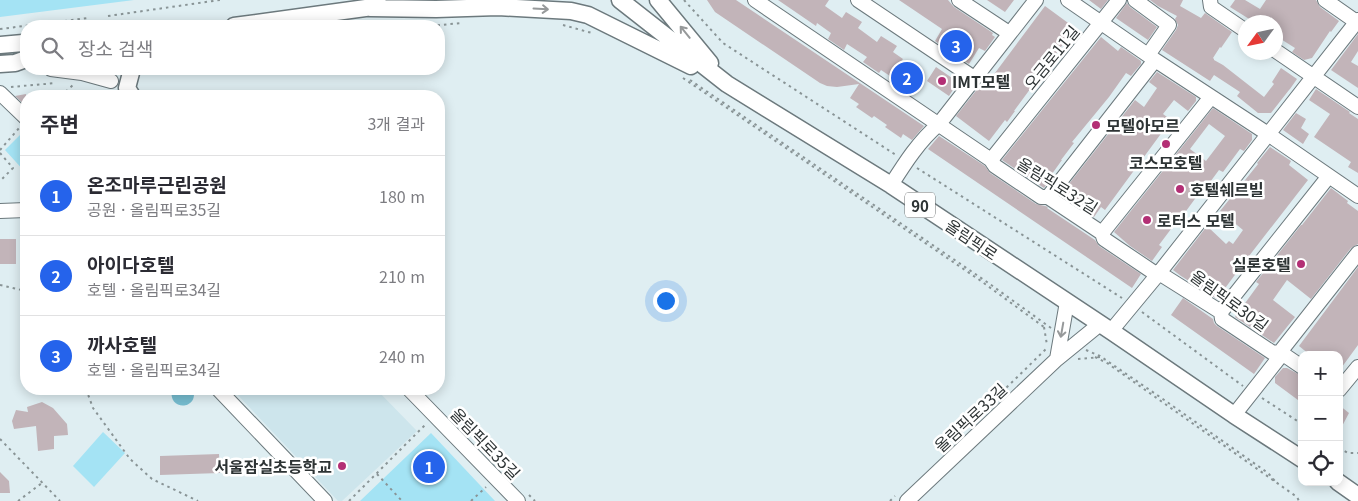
<!DOCTYPE html>
<html lang="ko">
<meta charset="utf-8">
<style>
:root{--surface:#fff;--page:#f7f7f7;--text:#2b2b33;--muted:#7c7c81;--line:#e1e1e2;--accent:#2563eb}
body{margin:0;font-family:Georgia,"Noto Sans KR",serif;background:var(--page);color:var(--text)}
.controls{position:absolute;right:15px;bottom:15px;display:grid;overflow:hidden;border-radius:10px;box-shadow:0 2px 12px #0003}
.controls button{width:45px;height:45px;display:grid;place-items:center;padding:0;border:0;border-bottom:1px solid var(--line);background:var(--surface);color:var(--text);font:25px sans-serif}
.compass{position:absolute;left:1238px;top:15px;width:45px;height:45px;border-radius:50%;background:var(--surface);box-shadow:0 2px 12px #0003;rotate:237deg}
.you{position:absolute;left:665px;top:300px;width:18px;height:18px;margin:-12px;border:4px solid #fff;border-radius:50%;background:#1a73e8;box-shadow:0 0 0 8px #1a73e833}
.badge{display:grid;place-items:center;width:32px;height:32px;border-radius:50%;background:var(--accent);color:#fff;font-size:16px;font-weight:700}
.pin{position:absolute;translate:-50% -50%;border:2px solid #fff;box-shadow:0 1px 5px #0006}
.list{margin:0;padding:0;list-style:none}
h2{display:flex;justify-content:space-between;align-items:center;height:65px;margin:0;padding:0 20px;font-size:21px}
h2 small{font-size:16px;font-weight:400;color:var(--muted)}
.list li{display:grid;grid-template-columns:32px 1fr auto;gap:15px;align-items:center;box-sizing:border-box;height:80px;padding:0 20px;border-top:1px solid var(--line)}
.list b{display:block;font-size:19px;white-space:nowrap}
.list p{margin:0;font-size:16px;white-space:nowrap;color:var(--muted)}
.list em{font-size:16px;font-style:normal;color:var(--muted)}
.icon{flex:none;width:28px;height:28px;fill:none;stroke:currentColor;stroke-width:2;stroke-linecap:round;stroke-linejoin:round}
.map{position:relative;flex:none;width:1358px;height:501px;overflow:hidden}
.search{position:absolute;background:var(--surface);box-shadow:0 2px 12px #0003;left:20px;top:20px;width:425px;height:55px;display:flex;align-items:center;gap:12px;box-sizing:border-box;padding:0 18px;border-radius:20px;color:var(--muted);font-size:19px}
.panel{position:absolute;background:var(--surface);box-shadow:0 2px 12px #0003;left:20px;top:90px;width:425px;height:305px;border-radius:20px}
.map>svg:first-child{display:block}
.built{fill:#cde5ec}
.green{fill:#a4e3f4}
.water{fill:#76bccf}
.building{fill:#c2b4b9;fill-rule:evenodd}
.lines{fill:none;stroke-linecap:round;stroke-linejoin:round}
.minor-casing{stroke:#6c797d;stroke-width:16}
.major-casing{stroke:#6c797d;stroke-width:19}
.path{stroke:#899496;stroke-width:2;stroke-dasharray:2.5 4;stroke-linecap:butt}
.minor{stroke:#fff;stroke-width:14}
.major{stroke:#fff;stroke-width:16}
.oneway{stroke:#96999a}
.poi-dot{fill:#b32f75;stroke:#fff;stroke-width:2}
.labels{text-anchor:middle;dominant-baseline:central;stroke-width:5;stroke-linejoin:round;paint-order:stroke}
.shield{fill:#fff;stroke:#6c7071;stroke-width:1}
.shield-label{font-size:15px;font-weight:bold;fill:#2d3334}
.street-label{font-size:16px;fill:#2d3334;stroke:#fff}
.poi-label{font-size:16px;font-weight:bold;fill:#2d3334;stroke:#fff;text-anchor:start}
</style>
<div class="map">
<svg width="1358" height="501" viewBox="0 0 1358 501">
<rect width="100%" height="100%" fill="#dfeef2"/>
<!-- built -->
<path class="built" d="M232,389h144l41,42 -75,70h-4z"/>
<!-- green -->
<path class="green" d="M0,0h134l-134,17z
M25,130l1,1v42l-21,-23z
M103,432l22,21 -31,34 -21,-21z
M431,433l64,68h-135z"/>
<!-- water -->
<path class="water" d="M172,389h21c7,21 -26,23 -21,0z"/>
<!-- building -->
<path class="building" d="M707,0h29l188,126 -12,14 -9,-6 -2,4 -16,-11 2,-2 -13,-9 -2,2 -16,-11 3,-3 -9,-6 9,-14 -22,3 -10,-1 -7,-3 -105,-71z
M778,0h51l-4,6 17,12 4,-6 16,10 -4,6 19,14 4,-6 16,10 -4,6 10,7 -4,5 24,15 -10,15 -9,-6 1,-2 -24,-16 -2,3 -16,-11 4,-5 -20,-13 -3,6 -16,-11 3,-6 -14,-10 -1,3z
M899,0h49l6,7 39,26 -1,2 3,2 -10,14 -6,-3 -10,16 -34,-23 7,-12z
M987,0h27l-9,12z
M1089,0h19l-7,9z
M1150,0h33l-3,6 21,12 4,-5 27,19 -11,16 -1,-1 -7,11 1,1v1l9,5 41,32 10,-13 -2,-2 9,-14 16,11 -7,10 -1,1 -18,23h-13l-21,-17 3,-4 -26,-17 -4,6 -48,-31 14,-20 2,-5 -3,-6 2,-3 -19,-10z
M1235,0h10l15,9 6,-9h50l4,7 19,14 -8,11 -1,-1 -18,27 -8,2 -12,-8 3,-4 -19,-12v-14h-22l-24,-15z
M1127,3l3,4 27,20 -9,13 -32,-22z
M1045,6l30,22 -61,83h1l-8,11 -2,-2 -16,21 -33,-25 30,-38 3,3z
M1358,34v17l-7,11 7,4v22l-27,-18z
M1101,37l17,14 3,-4 20,14v3l-10,12 -5,-3 -17,24 -37,45 2,1 -13,17h1l-13,18 2,1 -7,9 -42,-28z
M936,67l22,15 -9,14 -22,-15z
M1157,72l39,25v4l-8,10 -14,-11 -11,14 8,6 -66,90 -4,-3 -7,10 -33,-23 74,-94 9,7 13,-19 -8,-6z
M1316,89l34,23 -1,1 9,6v54l-10,-6 3,-5 -37,-25 16,-23 -21,-14z
M26,94v12l-11,-10z
M1213,108l39,26v6l-8,11 -4,-2 -17,23 -4,-2 -17,23 -2,-1 -22,30 -1,-1 -18,24 3,2 -10,14 -22,-15 -16,-14zM1209,124l16,12 -19,25 -16,-12z
M1296,113l10,6 -5,9 8,6 -6,10 -20,-14z
M939,136l46,30 5,7 46,31 9,2 3,1 -1,1 48,32 4,6 42,28 -9,14 -204,-139z
M1270,147l21,14 -2,4 19,15 -59,76 -32,43 -36,-23 -8,-6 34,-44 19,18 3,-3 4,3 10,-14 -23,-19 38,-47 -1,-1z
M1331,188l17,13 -1,2 11,8v33l-7,4 -40,51 -24,-19 -14,20 22,17 -21,26 -39,-26 24,-33 -3,-2 45,-57h1z
M0,239h16v25h-16z
M1358,267v78l-19,26v-16h-29l-11,-9z
M1183,298l30,21 1,4 3,3 48,32 -11,16 -83,-59z
M1283,368h4l15,8v27l-27,-20v-6z
M42,402l11,6 14,16 1,11 -14,1v13l-16,2 -2,-25 -22,3 -2,-8 4,-11 12,2 -1,-5z
M1339,405l10,8 -10,19z
M219,454l1,19 -60,2v-19z
M0,472l9,9 1,12h-10z"/>
<g class="lines">
<!-- minor casing -->
<g class="minor-casing">
<path id="minor" d="M755,0l236,160 4,6 46,31h7l54,36 2,6 49,33 6,1 62,39 1,7 51,34 7,-1 22,15
M858,0l116,78
M959,0l50,33
M1068,0l87,60 113,74 90,62
M1135,0l34,25 -21,30
M1210,0l1,7 35,24
M1325,0l33,23
M1276,51l82,56
M51,69l31,4 29,8
M0,93l26,25
M991,160l128,-160
M891,185c14,-22 28,-44 48,-61l97,-124
M1048,197l107,-137
M0,211l26,-1
M1102,233l109,-136
M1221,312l108,-136
M1111,331l48,-58 199,-253
M1057,359l10,-57
M218,389l107,112
M409,389l109,112
M1339,390l19,-23
M1234,415l45,-57 1,-6 78,-99
M907,501l150,-142 43,-35"/>
</g>
<!-- major casing -->
<g class="major-casing">
<path id="major" d="M620,0l107,84 164,101 220,146 123,84 68,44
M658,0l52,63
M370,8l66,1 62,-2 73,4 17,4 103,51
M234,26l146,-20
M0,45l23,-2 3,1
M0,64l15,-1 11,-4
M132,96l-5,-8 5,-19
M1338,482l20,14"/>
</g>
<!-- path -->
<path class="path" d="M684,0l39,43 173,112
M108,16l112,-16
M563,25l29,8
M393,26l24,-3
M431,26l30,-3
M0,29l88,-11
M683,78l298,203 63,46
M690,80l297,202 64,46
M11,87l45,-4
M61,96l13,-12
M0,150l20,-23
M0,153l13,15 -13,13
M917,168l205,130
M0,285l26,6
M1142,312l101,74
M1044,327l3,18
M1086,350l14,6 60,41 108,76 7,8
M1095,357l12,6 190,134 2,4
M1078,359l23,-2
M86,389l7,19 37,51 22,20 46,22
M1262,398l40,26
M960,433l86,-84
M0,439l60,62
M1339,448l9,5h10
M377,474l25,27
M529,495l6,6
M18,501l24,-18
M349,501l78,-78
M471,501l15,-14
M890,501l5,-5"/>
<!-- minor -->
<use href="#minor" class="minor"/>
<!-- major -->
<use href="#major" class="major"/>
</g>
<!-- one-way arrows -->
<defs><path id="oneway-shaft" d="M-6 0H5M1.5-3L5.5 0L1.5 3" fill="none" stroke-width="1.6" stroke-linecap="round" stroke-linejoin="round" transform="scale(1.25)"/></defs>
<g class="oneway">
<use href="#oneway-shaft" transform="translate(541 9) rotate(3)"/>
<use href="#oneway-shaft" transform="translate(685 32) rotate(-129)"/>
<use href="#oneway-shaft" transform="translate(1062 330) rotate(100)"/>
</g>
<!-- markers -->
<g class="poi-dot">
<circle cx="942" cy="81" r="5"/>
<circle cx="1096" cy="125" r="5"/>
<circle cx="1166" cy="144" r="5"/>
<circle cx="1180" cy="189" r="5"/>
<circle cx="1147" cy="220" r="5"/>
<circle cx="1301" cy="264" r="5"/>
<circle cx="342" cy="466" r="5"/>
</g>
<g class="labels">
<!-- shield labels -->
<rect class="shield" x="905" y="192.5" width="30" height="25" rx="4"/>
<g class="shield-label">
<text x="920" y="205">90</text>
</g>
<!-- street labels -->
<g class="street-label">
<text transform="translate(1051 57) rotate(-51)">오금로11길</text>
<text transform="translate(1058 185) rotate(32)">올림픽로32길</text>
<text transform="translate(972 239) rotate(34)">올림픽로</text>
<text transform="translate(1230 300) rotate(36)">올림픽로30길</text>
<text transform="translate(970 417) rotate(-43)">올림픽로33길</text>
<text transform="translate(486 443) rotate(46)">올림픽로35길</text>
</g>
<!-- poi labels -->
<g class="poi-label">
<text x="952" y="81">IMT모텔</text>
<text x="1106" y="125">모텔아모르</text>
<text x="1166" y="162" text-anchor="middle">코스모호텔</text>
<text x="1190" y="189">호텔쉐르빌</text>
<text x="1157" y="220">로터스 모텔</text>
<text x="1291" y="264" text-anchor="end">실론호텔</text>
<text x="332" y="466" text-anchor="end">서울잠실초등학교</text>
</g>
</g>
</svg>
<div class="controls">
<button>+</button>
<button>−</button>
<button><svg class="icon" aria-label="locate" viewBox="0 0 24 24"><circle cx="12" cy="12" r="6"/><path d="M12 2v4M12 18v4M2 12h4M18 12h4"/></svg></button>
</div>
<svg class="compass" viewBox="-18 -18 36 36"><path d="M0-13l5 13h-10z" fill="#e53935"/><path d="M0 13l5-13h-10z" fill="#7c7c81"/></svg>
<div class="you"></div>
<div class="pin badge" style="left:429px;top:467px">1</div>
<div class="pin badge" style="left:907px;top:78px">2</div>
<div class="pin badge" style="left:956px;top:46px">3</div>
<div class="search"><svg class="icon" aria-label="search" viewBox="0 0 24 24"><circle cx="10" cy="10" r="6"/><path d="M15 15l6 6"/></svg>장소 검색</div>
<section class="panel">
<h2>주변<small>3개 결과</small></h2>
<ul class="list">
<li><span class="badge">1</span><div><b>온조마루근린공원</b><p>공원 · 올림픽로35길</p></div><em>180 m</em></li>
<li><span class="badge">2</span><div><b>아이다호텔</b><p>호텔 · 올림픽로34길</p></div><em>210 m</em></li>
<li><span class="badge">3</span><div><b>까사호텔</b><p>호텔 · 올림픽로34길</p></div><em>240 m</em></li>
</ul>
</section>
</div>
